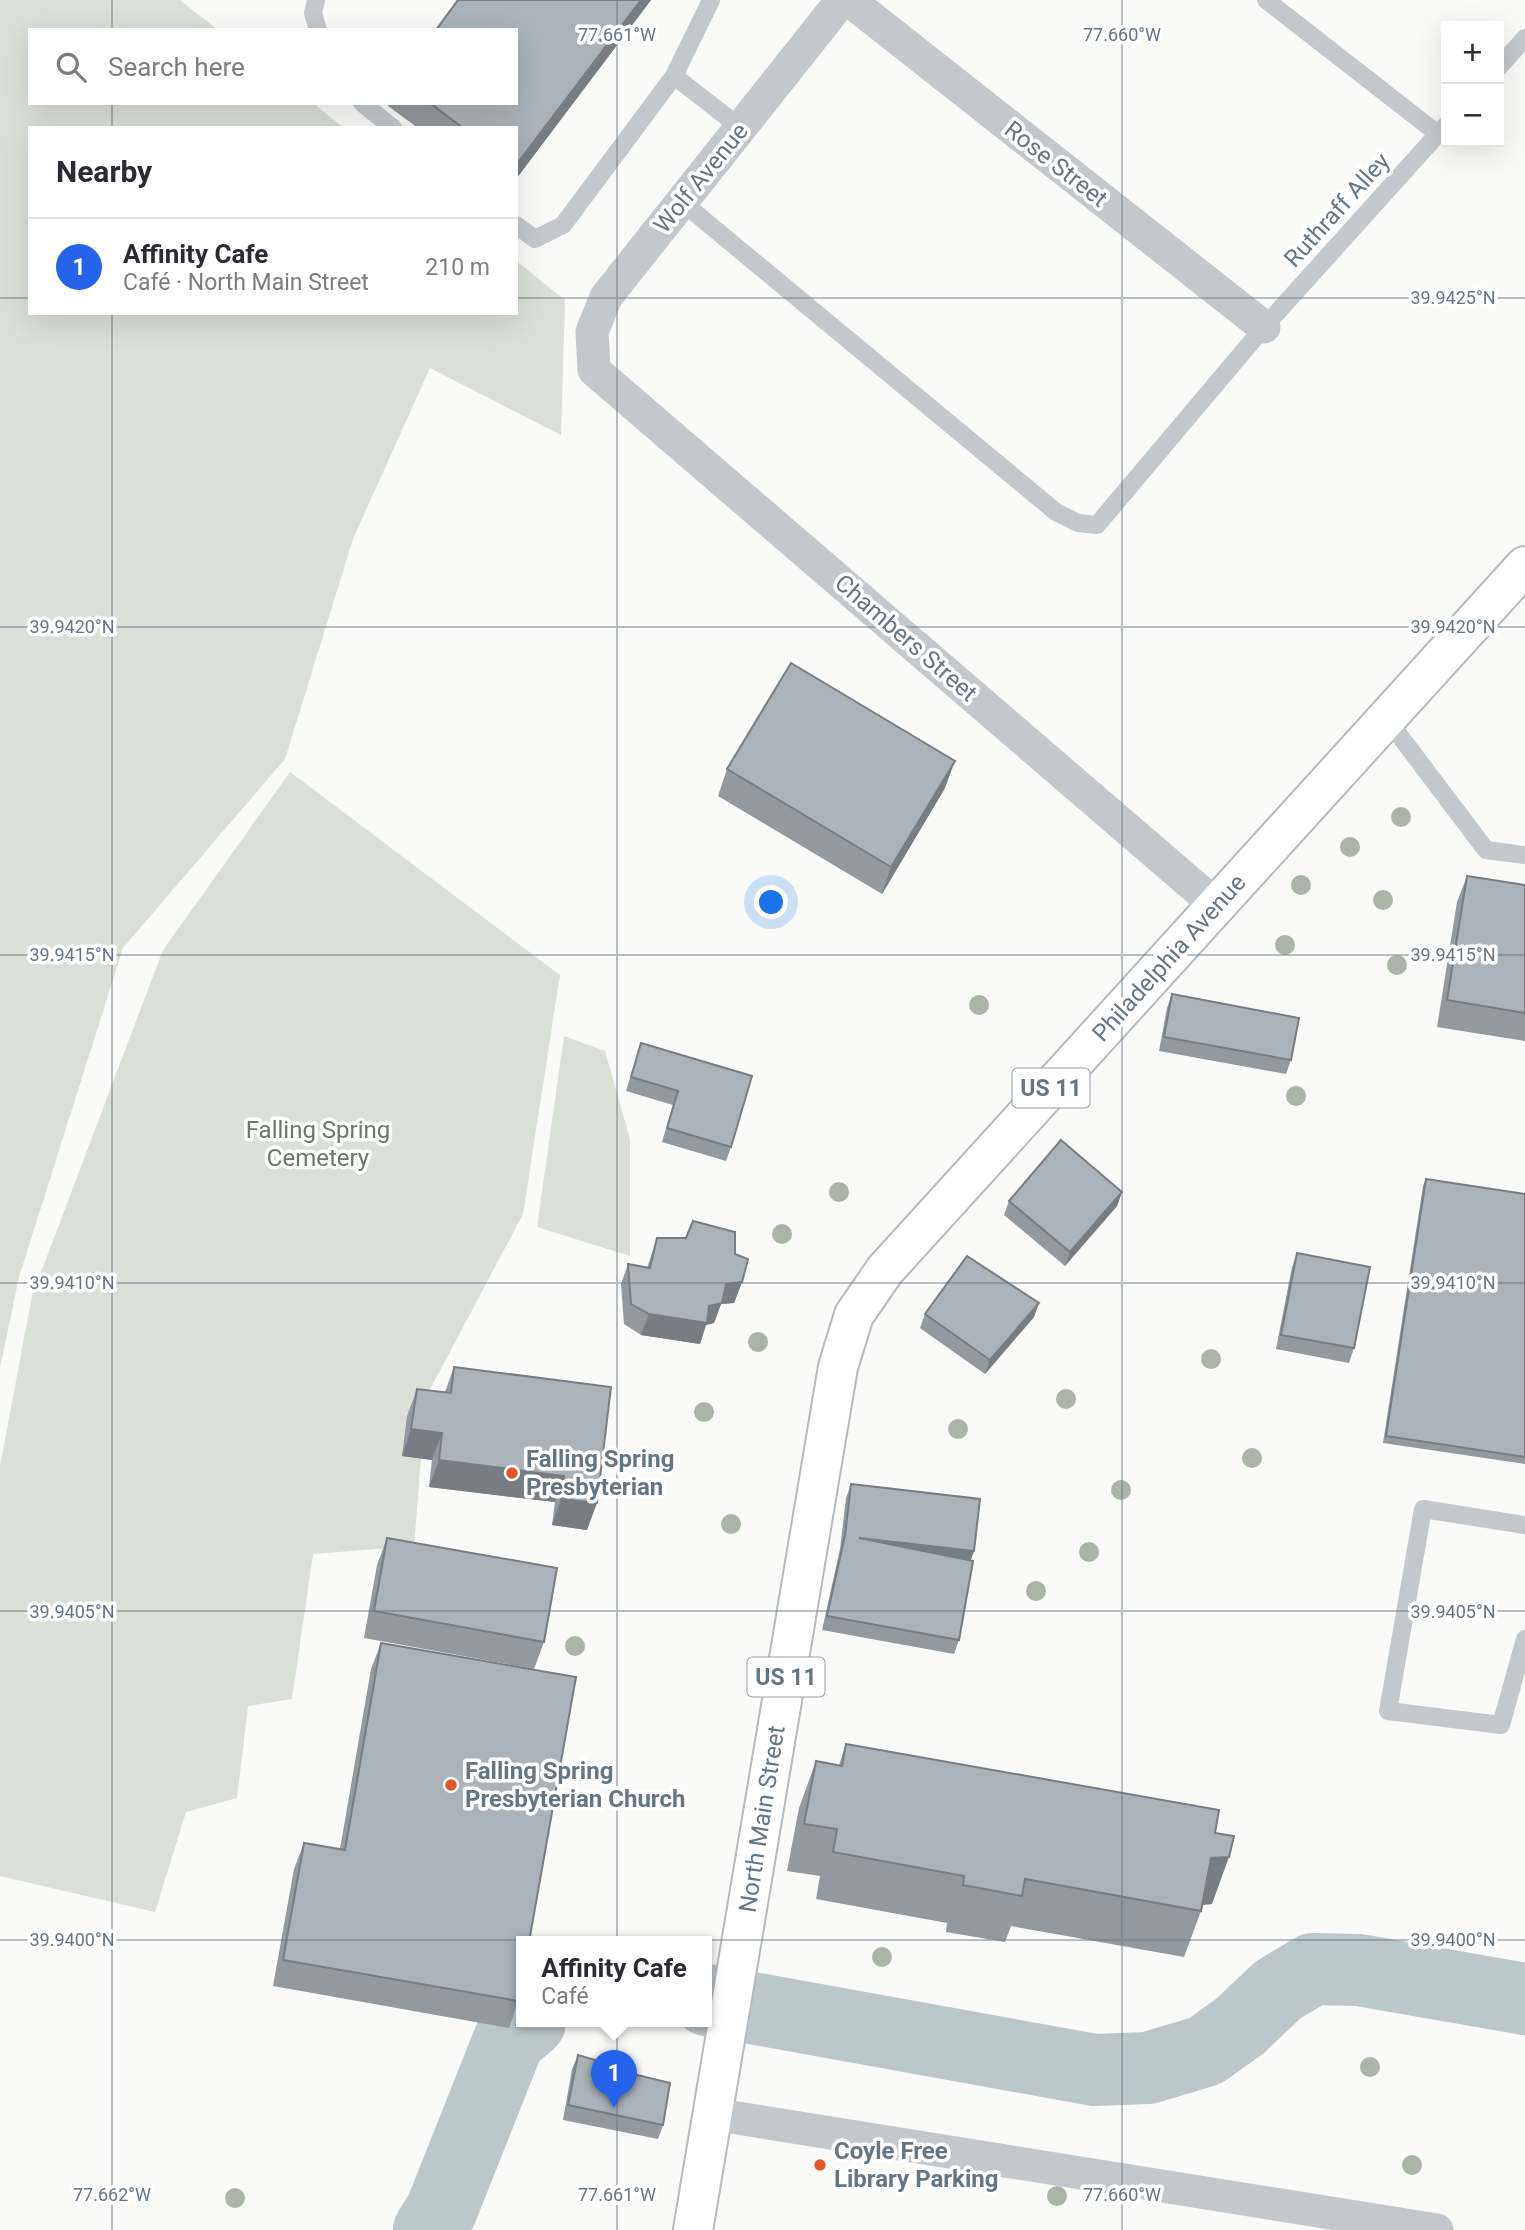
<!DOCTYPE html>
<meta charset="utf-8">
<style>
:root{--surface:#fff;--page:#f2f2f3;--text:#2b2b33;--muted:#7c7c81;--line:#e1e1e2;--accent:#2563eb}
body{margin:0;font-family:Roboto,sans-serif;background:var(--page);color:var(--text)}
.controls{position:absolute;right:21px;top:21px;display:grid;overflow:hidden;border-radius:0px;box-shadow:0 7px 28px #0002}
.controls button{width:63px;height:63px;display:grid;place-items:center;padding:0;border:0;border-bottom:2px solid var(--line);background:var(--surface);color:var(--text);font:35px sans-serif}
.you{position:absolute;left:772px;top:903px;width:24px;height:24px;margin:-18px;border:5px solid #fff;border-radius:50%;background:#1a73e8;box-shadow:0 0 0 10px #1a73e833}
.badge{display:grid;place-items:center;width:46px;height:46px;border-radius:50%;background:var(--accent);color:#fff;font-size:23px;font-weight:700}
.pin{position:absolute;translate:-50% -58px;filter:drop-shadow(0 2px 4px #0008)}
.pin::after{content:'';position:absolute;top:37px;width:24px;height:21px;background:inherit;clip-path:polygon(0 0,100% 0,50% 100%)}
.popup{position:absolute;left:516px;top:1936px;width:196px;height:91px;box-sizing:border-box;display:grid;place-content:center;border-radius:0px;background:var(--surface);filter:drop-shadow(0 2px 5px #0005);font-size:23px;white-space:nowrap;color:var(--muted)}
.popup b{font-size:26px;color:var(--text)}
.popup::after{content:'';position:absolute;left:50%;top:100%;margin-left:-14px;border:14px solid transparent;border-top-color:var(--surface)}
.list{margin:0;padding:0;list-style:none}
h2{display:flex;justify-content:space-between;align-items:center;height:91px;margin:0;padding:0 28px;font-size:30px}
h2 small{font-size:23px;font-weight:400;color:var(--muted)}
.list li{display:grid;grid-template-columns:46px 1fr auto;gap:21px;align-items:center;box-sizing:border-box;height:98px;padding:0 28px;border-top:2px solid var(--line)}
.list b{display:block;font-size:26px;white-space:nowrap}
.list p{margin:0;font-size:23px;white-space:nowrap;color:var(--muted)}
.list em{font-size:23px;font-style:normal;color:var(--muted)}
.icon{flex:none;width:38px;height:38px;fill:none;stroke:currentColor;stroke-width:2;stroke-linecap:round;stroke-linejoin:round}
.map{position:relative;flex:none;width:1525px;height:2230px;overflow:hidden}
.search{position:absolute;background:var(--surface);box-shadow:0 7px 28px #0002;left:28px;top:28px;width:490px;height:77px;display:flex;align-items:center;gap:18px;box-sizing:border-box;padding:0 24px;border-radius:0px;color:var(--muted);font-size:26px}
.panel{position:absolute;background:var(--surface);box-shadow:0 7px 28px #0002;left:28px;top:126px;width:490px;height:189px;border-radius:0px}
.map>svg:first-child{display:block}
.green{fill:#dadfd7}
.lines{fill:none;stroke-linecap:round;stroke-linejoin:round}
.river{stroke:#bbc7cb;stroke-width:72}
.primary-casing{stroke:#b5babe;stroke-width:42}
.lane{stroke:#c3c8cc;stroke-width:18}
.street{stroke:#c3c8cc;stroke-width:33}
.primary{stroke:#fff;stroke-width:38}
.tree{fill:#aab4a7}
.wall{fill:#929a9f}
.shaded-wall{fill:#777d82}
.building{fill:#aab3b9;stroke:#777d82;stroke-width:2}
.ticks{fill:none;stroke:#657683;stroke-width:2;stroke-opacity:0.45}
.poi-dot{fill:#e4572e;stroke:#fff;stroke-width:2.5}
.labels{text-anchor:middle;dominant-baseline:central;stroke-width:7;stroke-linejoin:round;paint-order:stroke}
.shield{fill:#fff;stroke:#939fa8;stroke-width:2}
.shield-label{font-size:23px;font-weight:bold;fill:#657683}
.street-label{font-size:24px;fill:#657683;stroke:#fff}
.park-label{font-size:24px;fill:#687a64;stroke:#fff}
.poi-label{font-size:24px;font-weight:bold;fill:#657683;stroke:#fff;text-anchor:start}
.ticks-label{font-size:18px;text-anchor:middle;fill:#657683;stroke:#fff;stroke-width:7;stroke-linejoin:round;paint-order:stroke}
</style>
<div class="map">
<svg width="1525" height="2230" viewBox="0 0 1525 2230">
<rect width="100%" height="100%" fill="#fafaf8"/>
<!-- green -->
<path class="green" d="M0,0h180l38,30h-188v73h283l31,25h-314v185h486v-52l49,39 -4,135 -131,-67 -77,171 -68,220 -162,189 -104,329 -19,91z
M290,772l270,203 -37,239 -97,183 -12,149 -101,8 -21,145 -44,7 -11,92 -51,14 -31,100 -155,-36v-410l32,-170 131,-346z
M564,1036l41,15 25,88v117l-93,-29z"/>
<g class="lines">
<!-- river -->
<path class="river" d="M707,2000l388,70 53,-2 57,-17 35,-25 38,-36 35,-21 46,1 166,29
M429,2230l12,-19 68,-171 21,-18"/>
<!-- primary casing -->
<g class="primary-casing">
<path id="primary" d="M693,2230l145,-863 16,-52 31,-45 640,-704"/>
</g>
<!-- lane -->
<path class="lane" d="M316,0l-3,13 5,17
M711,0l-37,76 67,52
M1266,0l172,134
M1499,67l26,-29
M362,103l31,25
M682,202l374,310 22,11 19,2 167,-198 182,-202
M516,225l19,14 28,-14 111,-149
M1387,719l99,131 39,5
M1525,1525l-102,-16 -35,202 113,14 24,-86"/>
<!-- street -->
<path class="street" d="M842,0l-236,297 -14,35 2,38 623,536
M849,0l415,327
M712,2114l725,116"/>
<!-- primary -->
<use href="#primary" class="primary"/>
</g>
<!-- trees -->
<g class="tree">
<circle cx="1401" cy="817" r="10"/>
<circle cx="1350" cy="847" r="10"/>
<circle cx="1301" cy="885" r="10"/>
<circle cx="1383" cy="900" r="10"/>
<circle cx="1285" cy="945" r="10"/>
<circle cx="1397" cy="965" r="10"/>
<circle cx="979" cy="1005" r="10"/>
<circle cx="1296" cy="1096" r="10"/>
<circle cx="839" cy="1192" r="10"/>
<circle cx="782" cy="1234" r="10"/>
<circle cx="758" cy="1342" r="10"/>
<circle cx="1211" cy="1359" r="10"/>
<circle cx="1066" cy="1399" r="10"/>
<circle cx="704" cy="1412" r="10"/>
<circle cx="958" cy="1429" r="10"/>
<circle cx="1252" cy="1458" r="10"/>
<circle cx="1121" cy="1490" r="10"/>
<circle cx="731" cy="1524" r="10"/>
<circle cx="1089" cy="1552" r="10"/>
<circle cx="1036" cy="1591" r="10"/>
<circle cx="575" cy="1646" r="10"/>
<circle cx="882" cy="1957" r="10"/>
<circle cx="1370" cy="2067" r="10"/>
<circle cx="1412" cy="2165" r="10"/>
<circle cx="1057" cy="2196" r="10"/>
<circle cx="235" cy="2198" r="10"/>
</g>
<!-- wall -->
<path class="wall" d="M458,0h193l-135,179v-51h-98l-30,-22 1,-3h127z
M727,769l218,19 -63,106 -164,-98z
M1467,876l58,9v156l-88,-14 20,-125z
M1172,994l119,66 -5,14 -127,-23 8,-43z
M641,1043l90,104 -5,14 -64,-19 11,-37 -47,-14z
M1426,1179l99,15v270l-142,-21 40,-257z
M1122,1192l-5,14 -52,60 -61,-51 5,-14z
M657,1238l78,16 7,28 -8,21 -13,1 -7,19 -8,2 -6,19 -59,-9 -17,-11 -3,-40 7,-20 19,4z
M1297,1253l57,95 -5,15 -73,-14 16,-82z
M925,1314l109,3 -49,57 -65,-46z
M454,1367l157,20 -24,143 -35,-5 3,-23 -126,-15 3,-27 -30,-4 5,-40 10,-27 28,3z
M851,1484l123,67 -4,10 -11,79 -5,14 -132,-24 18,-81 6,-51z
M387,1538l157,104 -10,27 -170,-31 13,-73z
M381,1643l137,358 -9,27 -236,-42 21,-117 10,-26 36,6 31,-180z
M846,1744l369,89 -3,71 -9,1 -2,6 -17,46 -173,-31 -6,16 -59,-10 1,-9 -131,-24 4,-23 -33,-5 12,-63 17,-47 23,4z
M578,2055l47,17 38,53 -5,14 -95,-19 9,-51z"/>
<!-- shaded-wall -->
<path class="shaded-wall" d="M641,0h10l-135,179v-14z
M955,761l-10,27 -63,106 9,-27z
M1122,1192l-5,14 -52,60 5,-14z
M742,1282l-8,21 -13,1 -7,19 -8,2 -6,19 -59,-9 8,-21 60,-8 17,-22z
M1039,1303l-5,14 -49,57 5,-14z
M411,1429l31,4 -10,27 -30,-4z
M439,1460l125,16 -9,26 -126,-15z
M561,1499l36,4 -10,27 -35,-5z
M859,1538l115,13 -5,14z
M1229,1857l-17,47 -18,1 17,-47z"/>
<!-- building -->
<path class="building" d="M458,0h183l-125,165v-37h-53l-33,-25h86v-73h-80z
M791,663l164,98 -64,106 -164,-98z
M1467,876l58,9v128l-78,-13z
M1172,994l127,24 -8,42 -127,-23z
M641,1043l111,33 -21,71 -64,-19 11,-37 -47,-14z
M1061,1140l61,52 -52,60 -61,-51z
M1426,1179l99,15v263l-139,-21z
M693,1221l42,11v22l13,5 -6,23 -16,2 -4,19 -13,3 -2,17 -58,-9 -18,-10 -3,-40 22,4 7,-30h29z
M1297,1253l73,14 -16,81 -73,-13z
M967,1256l72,47 -49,57 -65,-46z
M454,1367l157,20 -14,116 -36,-4 3,-23 -125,-16 3,-27 -31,-4 6,-40 34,4z
M851,1484l129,15 -6,52 -115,-13 114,23 -14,79 -132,-24 18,-81z
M387,1538l170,30 -13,74 -170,-31z
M381,1643l195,34 -47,265h-8v43l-3,16 -235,-41 21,-117 41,7z
M846,1744l373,66 -4,23 19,3 -5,21 -18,1 -10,53 -176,-32 -3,17 -59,-11 1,-9 -131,-24 4,-23 -33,-5 12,-63 26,5z
M578,2055l47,14v3l45,11 -7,42 -95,-20z"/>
<!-- ticks -->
<path class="ticks" d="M112,0v30M617,0v2230M1122,0v2230M112,103v25M0,298h30M516,298h1009M112,313v1917M0,627h1525M0,955h1525M0,1283h1525M0,1611h1525M0,1940h1525"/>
<!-- markers -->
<g class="poi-dot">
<circle cx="512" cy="1473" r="7"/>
<circle cx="451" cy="1785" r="7"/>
<circle cx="820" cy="2165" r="7"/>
</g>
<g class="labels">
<!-- shield labels -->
<g class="shield">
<rect x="1012.5" y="1068.5" width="77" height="39" rx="5"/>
<rect x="747.5" y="1657.5" width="77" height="39" rx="5"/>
</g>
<g class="shield-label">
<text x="1051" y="1088">US 11</text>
<text x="786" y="1677">US 11</text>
</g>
<!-- street labels -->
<g class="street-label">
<text transform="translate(1056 164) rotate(38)">Rose Street</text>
<text transform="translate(701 178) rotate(-51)">Wolf Avenue</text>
<text transform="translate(1337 210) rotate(-48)">Ruthraff Alley</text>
<text transform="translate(906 638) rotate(41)">Chambers Street</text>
<text transform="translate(1169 958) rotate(-48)">Philadelphia Avenue</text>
<text transform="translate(762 1819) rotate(-81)">North Main Street</text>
</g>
<!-- park labels -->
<g class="park-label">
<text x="318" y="1130">Falling Spring<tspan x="318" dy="28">Cemetery</tspan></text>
</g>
<!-- poi labels -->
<g class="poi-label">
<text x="526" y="1459">Falling Spring<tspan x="526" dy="28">Presbyterian</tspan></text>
<text x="465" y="1771">Falling Spring<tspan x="465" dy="28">Presbyterian Church</tspan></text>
<text x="834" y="2151">Coyle Free<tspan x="834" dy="28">Library Parking</tspan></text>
</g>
</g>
<g class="ticks-label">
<text x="617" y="41">77.661°W</text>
<text x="1122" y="41">77.660°W</text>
<text x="1453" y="304">39.9425°N</text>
<text x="72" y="633">39.9420°N</text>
<text x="1453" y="633">39.9420°N</text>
<text x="72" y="961">39.9415°N</text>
<text x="1453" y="961">39.9415°N</text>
<text x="72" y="1289">39.9410°N</text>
<text x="1453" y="1289">39.9410°N</text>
<text x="72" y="1618">39.9405°N</text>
<text x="1453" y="1618">39.9405°N</text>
<text x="72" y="1946">39.9400°N</text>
<text x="1453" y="1946">39.9400°N</text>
<text x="112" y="2201">77.662°W</text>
<text x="617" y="2201">77.661°W</text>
<text x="1122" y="2201">77.660°W</text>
</g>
</svg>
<div class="controls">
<button>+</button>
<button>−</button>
</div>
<div class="you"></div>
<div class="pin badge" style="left:614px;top:2108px">1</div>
<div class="popup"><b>Affinity Cafe</b>Café</div>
<div class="search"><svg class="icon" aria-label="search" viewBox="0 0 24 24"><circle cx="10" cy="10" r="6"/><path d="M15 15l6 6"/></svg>Search here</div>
<section class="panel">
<h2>Nearby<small></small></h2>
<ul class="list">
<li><span class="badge">1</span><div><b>Affinity Cafe</b><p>Café · North Main Street</p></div><em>210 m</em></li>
</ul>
</section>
</div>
